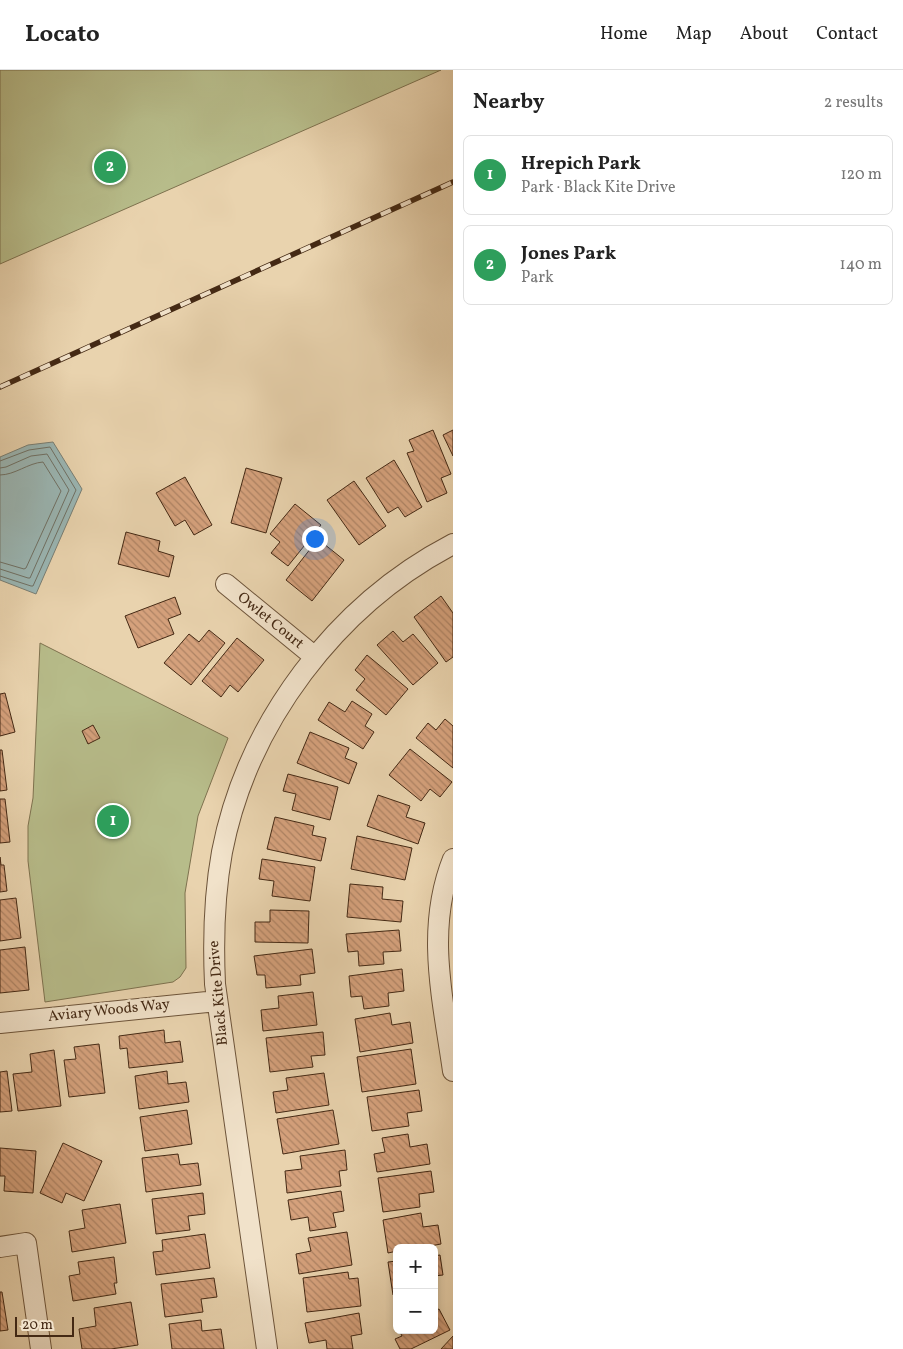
<!DOCTYPE html>
<meta charset="utf-8">
<style>
:root{--surface:#fff;--page:#f6f6f6;--text:#222;--muted:#767676;--line:#e0e0e0;--accent:#db2777}
body{margin:0;font-family:Vollkorn,serif;background:var(--page);color:var(--text)}
.controls{position:absolute;right:15px;bottom:15px;display:grid;overflow:hidden;border-radius:8px;box-shadow:0 2px 8px #0003}
.controls button{width:45px;height:45px;display:grid;place-items:center;padding:0;border:0;border-bottom:1px solid var(--line);background:var(--surface);color:var(--text);font:25px sans-serif}
.scale{position:absolute;left:15px;bottom:12px;width:59px;box-sizing:border-box;padding-left:5px;border:2px solid #442914;border-top:0;font-size:14px;line-height:18px;white-space:nowrap;color:#442914;-webkit-text-stroke:4px #f1e2ca;paint-order:stroke}
.you{position:absolute;left:314px;top:468px;width:18px;height:18px;margin:-12px;border:4px solid #fff;border-radius:50%;background:#1a73e8;box-shadow:0 0 0 8px #1a73e833}
.badge{display:grid;place-items:center;width:32px;height:32px;border-radius:50%;background:var(--accent);color:#fff;font-size:16px;font-weight:700}
.pin{position:absolute;translate:-50% -50%;border:2px solid #fff;box-shadow:0 1px 5px #0006}
.list{margin:0;padding:0;list-style:none}
h2{display:flex;justify-content:space-between;align-items:center;height:65px;margin:0;padding:0 20px;font-size:21px}
h2 small{font-size:16px;font-weight:400;color:var(--muted)}
.list li{display:grid;grid-template-columns:32px 1fr auto;gap:15px;align-items:center;box-sizing:border-box;height:80px;margin:0 10px 10px;padding:0 10px;border:1px solid var(--line);border-radius:8px}
.list b{display:block;font-size:19px;white-space:nowrap}
.list p{margin:0;font-size:16px;white-space:nowrap;color:var(--muted)}
.list em{font-size:16px;font-style:normal;color:var(--muted)}
.map{position:relative;flex:none;width:453px;height:1279px;overflow:hidden}
header{display:flex;align-items:center;gap:30px;box-sizing:border-box;height:70px;padding:0 25px;background:var(--surface);border-bottom:1px solid var(--line)}
header strong{font-size:24px}
nav{display:flex;gap:28px;margin-inline-start:auto;font-size:18px}
main{display:flex}
aside{flex:1;background:var(--surface)}
.map>svg:first-child{display:block}
.park{fill:#b7bc8a;stroke:#7e724f}
.water{fill:#9ab6b4;stroke:#787e74}
.lines{fill:none;stroke-linecap:round;stroke-linejoin:round}
.shore{stroke:#6f7064;stroke-width:1}
.building{fill:url(#building-back-hatch);stroke:#442914}
.street-casing{stroke:#6d543a;stroke-width:22}
.street{stroke:#f1e2ca;stroke-width:20}
.rail-casing{stroke:#442914;stroke-width:5.5}
.rail{stroke:#f1e2ca;stroke-width:4;stroke-dasharray:11;stroke-linecap:butt}
.labels{text-anchor:middle;dominant-baseline:central;stroke-width:5;stroke-linejoin:round;paint-order:stroke}
.street-label{font-size:15px;fill:#442914;stroke:#f1e2ca}
</style>
<header>
<strong>Locato</strong>
<nav><a>Home</a><a>Map</a><a>About</a><a>Contact</a></nav>
</header>
<main>
<div class="map">
<svg width="453" height="1279" viewBox="0 0 453 1279">
<defs>
<pattern id="building-back-hatch" width="6" height="6" patternUnits="userSpaceOnUse" patternTransform="scale(1.25)"><rect width="6" height="6" fill="#d5a17c"/><path d="M-1 5l2 2M0 0l6 6M5-1l2 2" fill="none" stroke="#ae8364"/></pattern>
</defs>
<rect width="100%" height="100%" fill="#e9d3ae"/>
<filter id="stains"><feTurbulence type="fractalNoise" baseFrequency=".004" numOctaves="4"/><feColorMatrix values="0 0 0 0 .2 0 0 0 0 .09 0 0 0 0 .02 0 0 0 .5 -.17"/></filter>
<radialGradient id="worn" r=".72"><stop offset=".6" stop-color="#630" stop-opacity="0"/><stop offset="1" stop-color="#630" stop-opacity=".3"/></radialGradient>
<!-- park -->
<path class="park" d="M0,0h441l-441,194z
M40,573l188,95 -30,78 -13,77 1,75 -6,9 -7,5 -128,20 -17,-141v-35l5,-28z"/>
<!-- water -->
<path class="water" d="M53,372l29,47 -46,105 -36,-14v-123l28,-12z"/>
<g class="lines">
<!-- shore -->
<path class="shore" d="M0,391l29,-11 21,-3 26,43 -43,96h-2l-31,-10
M0,398l6,-1 25,-11 16,-2 22,36 -39,88h-2l-28,-9
M0,405c15,0 28,-12 43,-13l18,29 -35,77 -2,1 -24,-7"/>
</g>
<!-- building -->
<path class="building" d="M433,360l18,44 -10,4 6,15 -20,9 -20,-49 7,-2 -5,-11z
M453,360v26l-10,-21z
M394,390l28,47 -17,10 -7,-10 -10,6 -22,-35z
M246,398l36,10 -16,55 -35,-10z
M185,407l27,48 -18,10 -9,-15 -10,6 -19,-33z
M354,411l32,45 -27,19 -32,-45z
M295,434l26,21 -33,41 -17,-13 9,-11 -10,-8z
M126,462l34,9 -2,10 16,5 -5,21 -51,-13z
M318,469l26,21 -32,41 -26,-21z
M441,526l12,17v44l-7,5 -32,-45z
M175,527l6,17 -13,5 6,15 -36,14 -13,-32z
M209,560l16,13 -34,42 -27,-22 25,-29 10,8z
M393,561l10,11 10,-8 25,29 -25,22 -36,-40z
M237,568l27,22 -26,32 -8,-7 -9,12 -19,-16z
M367,585l41,34 -22,26 -30,-25 9,-11 -10,-9z
M5,623l10,39 -15,4v-42z
M352,631l20,13 -7,12 9,6 -11,17 -45,-29 11,-18 16,10z
M445,649l8,7v42l-37,-30 12,-15 8,7z
M93,655l7,13 -12,6 -6,-13z
M310,662l39,16 -4,10 12,5 -8,21 -52,-21z
M410,679l42,33 -12,15 -10,-8 -9,12 -32,-26z
M0,680h2l5,40 -7,1z
M288,704l50,13 -8,33 -38,-10 4,-16 -13,-3z
M378,725l32,11 -4,11 19,6 -7,21 -51,-18z
M0,729h5l5,43 -10,1z
M275,747l39,9 -2,9 14,3 -5,23 -54,-12z
M357,766l55,12 -7,32 -54,-11z
M0,787l1,8h3l3,26 -7,1z
M262,789l53,8 -5,34 -38,-5 2,-15 -15,-2z
M350,814l33,3 -1,12 21,2 -2,21 -54,-5z
M16,828l5,40 -21,3v-41z
M270,840l39,1 -1,32 -53,-1v-20h15z
M399,860l2,21 -18,1 1,12 -25,2 -1,-15 -10,1 -2,-18z
M25,877l4,43 -29,3v-43z
M312,879l3,24 -15,2 1,10 -35,3 -1,-13h-8l-3,-19z
M402,899l2,22 -16,2 1,13 -25,3 -2,-13 -11,1 -2,-21z
M313,922l4,33 -54,6 -2,-21 18,-2 -1,-12z
M390,943l2,12 18,-3 3,21 -53,9 -5,-33z
M164,960l1,13 15,-2 3,21 -54,6 -2,-20 -7,1 -1,-13z
M323,962l2,23 -14,1 2,11 -43,5 -4,-34z
M99,974l6,49 -36,4 -5,-37 12,-1 -2,-12z
M411,979l5,35 -54,8 -5,-35z
M54,980l7,56 -43,5 -5,-37 19,-2 -2,-18z
M7,1001l5,40 -12,1v-40z
M167,1001l1,13 18,-2 3,20 -50,7 -4,-33z
M324,1003l5,32 -53,8 -3,-21 15,-2 -2,-12z
M419,1020l3,21 -15,2 2,13 -37,5 -5,-34z
M187,1040l5,34 -47,7 -5,-34z
M333,1040l6,34 -56,10 -6,-35z
M408,1064l2,13 17,-3 3,20 -53,8 -3,-18 11,-2 -3,-14z
M63,1073l39,18 -18,40 -18,-8 -4,10 -22,-10z
M0,1078l36,3 -3,42 -29,-2 1,-15h-5z
M345,1080l2,20 -8,1 2,15 -54,7 -2,-22 17,-2 -2,-13z
M178,1084l2,11 18,-2 3,22 -55,7 -4,-34z
M431,1101l3,21 -15,2 1,13 -37,5 -5,-34z
M341,1121l3,20 -11,2 3,14 -26,4 -2,-14 -17,3 -3,-20z
M203,1123l2,21 -17,2 2,14 -34,4 -4,-35z
M120,1134l6,39 -54,9 -3,-21 16,-3 -3,-18z
M421,1143l2,14 15,-2 3,19 -22,4h-22v3l-9,2 -5,-33z
M347,1162l5,33 -53,9 -3,-20 15,-3 -3,-13z
M205,1164l5,34 -54,7 -3,-23 10,-1 -1,-11z
M440,1185l3,20 -9,1v-20z
M114,1187l3,26h-3l2,11 -43,7 -4,-25 11,-2 -2,-12z
M397,1191v34h-4l-5,-33z
M348,1202l1,7 9,-1 3,28 -54,6 -4,-34z
M214,1208l3,19 -16,2 2,13 -38,5 -4,-33z
M0,1222h2l6,38 -8,1z
M131,1232l7,43 -27,4h-29l-3,-20 17,-3 -2,-18z
M439,1239l11,21 -39,19h-11l-5,-10 7,-3 -3,-6h35v-19z
M359,1243l3,21 -11,2 2,13h-26l-1,-9 -17,3 -4,-20z
M201,1250l1,11 19,-2 3,20h-52l-3,-25z
M453,1266v13h-12z"/>
<g class="lines">
<!-- street casing -->
<g class="street-casing">
<path id="street" d="M226,514l89,73
M453,789c-28,70 -10,141 0,212
M0,953l217,-22
M0,1177l26,-4 15,106
M267,1279l-52,-365c-2,-44 -1,-88 7,-132 25,-129 114,-247 231,-308"/>
</g>
<!-- street -->
<use href="#street" class="street"/>
<!-- rail casing -->
<g class="rail-casing">
<path id="rail" d="M0,317l453,-205"/>
</g>
<!-- rail -->
<use href="#rail" class="rail"/>
</g>
<g class="labels">
<!-- street labels -->
<g class="street-label">
<text transform="translate(270 551) rotate(39)">Owlet Court</text>
<text transform="translate(219 923) rotate(-95)">Black Kite Drive</text>
<text transform="translate(109 941) rotate(-6)">Aviary Woods Way</text>
</g>
</g>
<rect width="100%" height="100%" filter="url(#stains)"/>
<rect width="100%" height="100%" fill="url(#worn)"/>
</svg>
<div class="controls">
<button>+</button>
<button>−</button>
</div>
<div class="scale">20 m</div>
<div class="you"></div>
<div class="pin badge" style="left:113px;top:751px;background:#2e9e5b">1</div>
<div class="pin badge" style="left:110px;top:97px;background:#2e9e5b">2</div>
</div>
<aside>
<h2>Nearby<small>2 results</small></h2>
<ul class="list">
<li><span class="badge" style="background:#2e9e5b">1</span><div><b>Hrepich Park</b><p>Park · Black Kite Drive</p></div><em>120 m</em></li>
<li><span class="badge" style="background:#2e9e5b">2</span><div><b>Jones Park</b><p>Park</p></div><em>140 m</em></li>
</ul>
</aside>
</main>
